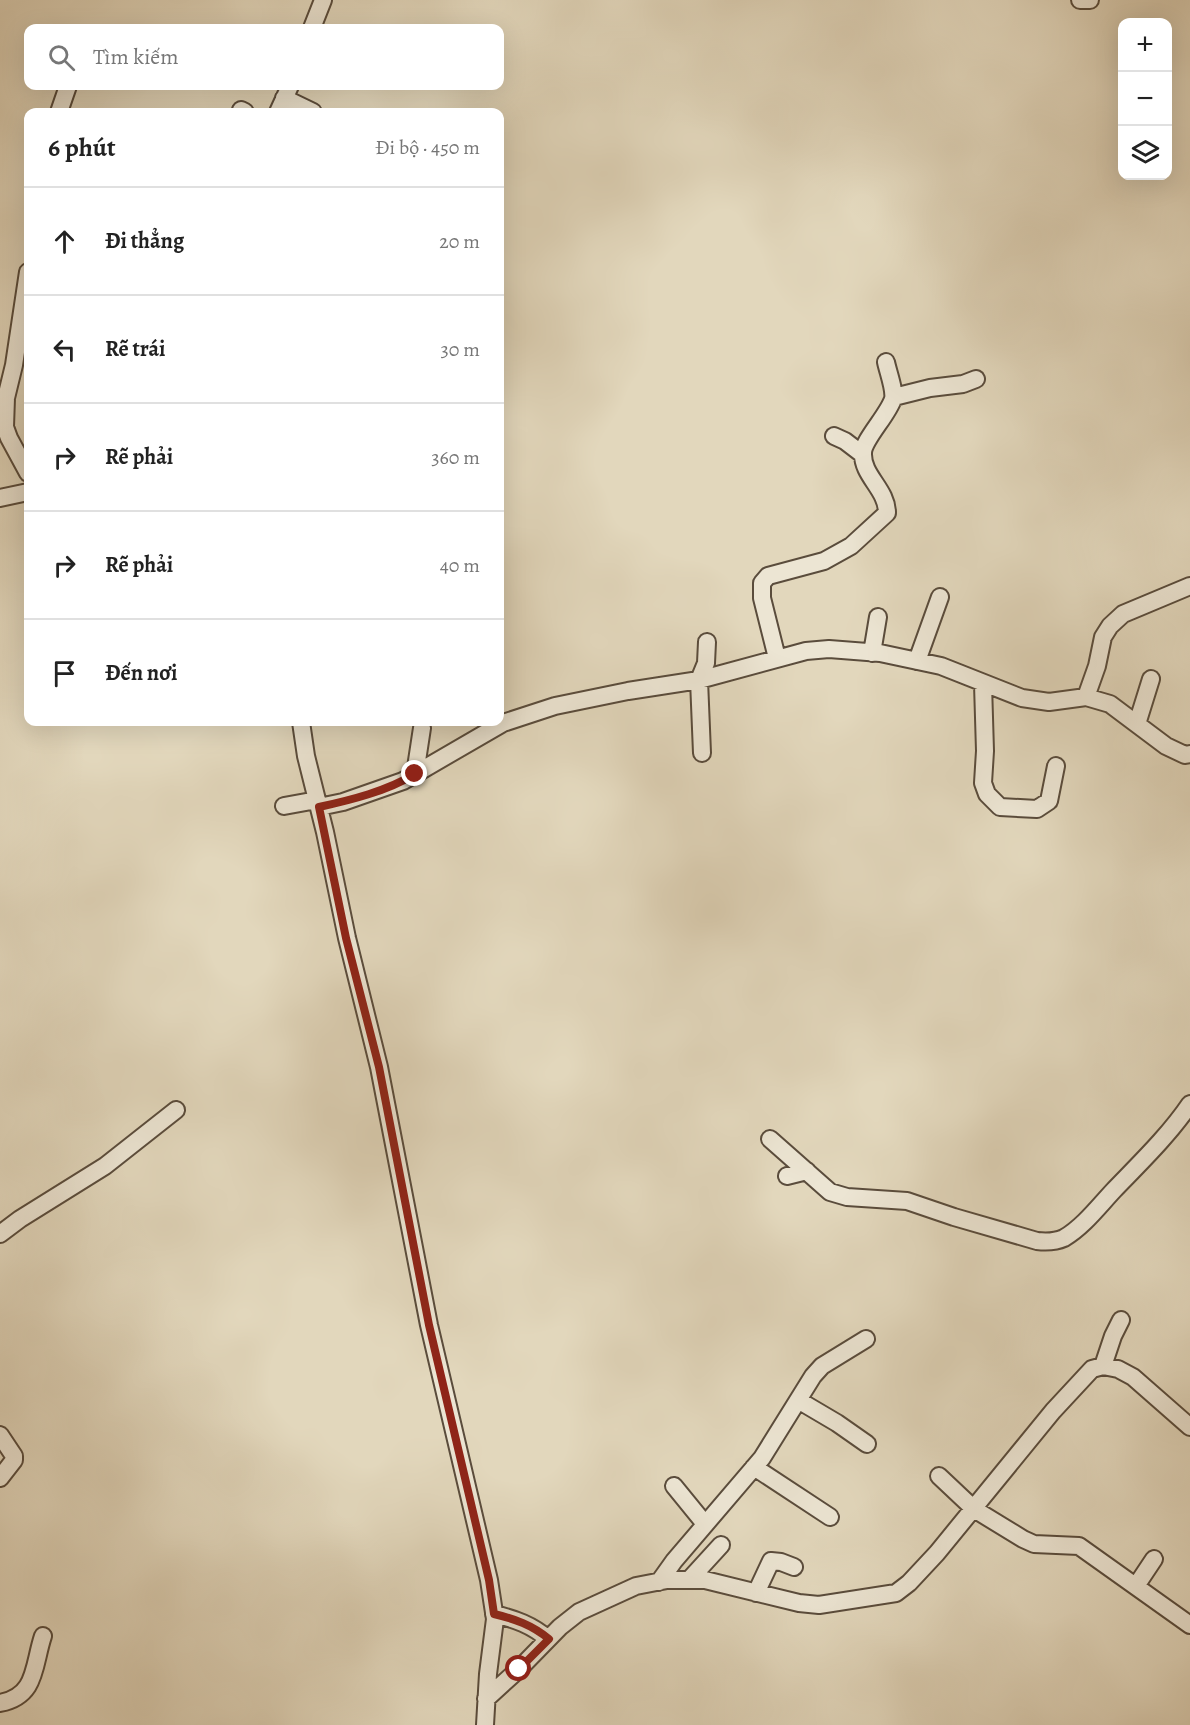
<!DOCTYPE html>
<html lang="vi">
<meta charset="utf-8">
<style>
:root{--surface:#fff;--page:#f2f2f2;--text:#222;--muted:#767676;--line:#e0e0e0}
body{margin:0;font-family:Alegreya,serif;background:var(--page);color:var(--text)}
.controls{position:absolute;right:18px;top:18px;display:grid;overflow:hidden;border-radius:12px;box-shadow:0 6px 24px #0002}
.controls button{width:54px;height:54px;display:grid;place-items:center;padding:0;border:0;border-bottom:2px solid var(--line);background:var(--surface);color:var(--text);font:30px sans-serif}
.stop{position:absolute;width:18px;height:18px;margin:-14px;border:4px solid #8f2418;border-radius:50%;background:#fff}
.stop.end{background:#8f2418;border-color:#fff;box-shadow:0 2px 6px #0008}
.list{margin:0;padding:0;list-style:none}
h2{display:flex;justify-content:space-between;align-items:center;height:78px;margin:0;padding:0 24px;font-size:26px}
h2 small{font-size:20px;font-weight:400;color:var(--muted)}
.list li{display:grid;grid-template-columns:39px 1fr auto;gap:18px;align-items:center;box-sizing:border-box;height:108px;padding:0 24px;border-top:2px solid var(--line)}
.list b{display:block;font-size:22px;white-space:nowrap}
.list em{font-size:20px;font-style:normal;color:var(--muted)}
.icon{flex:none;width:33px;height:33px;fill:none;stroke:currentColor;stroke-width:2;stroke-linecap:round;stroke-linejoin:round}
.map{position:relative;flex:none;width:1190px;height:1725px;overflow:hidden}
.search{position:absolute;background:var(--surface);box-shadow:0 6px 24px #0002;left:24px;top:24px;width:480px;height:66px;display:flex;align-items:center;gap:15px;box-sizing:border-box;padding:0 21px;border-radius:12px;color:var(--muted);font-size:22px}
.panel{position:absolute;background:var(--surface);box-shadow:0 6px 24px #0002;left:24px;top:108px;width:480px;height:618px;border-radius:12px}
.map>svg:first-child{display:block}
.lines{fill:none;stroke-linecap:round;stroke-linejoin:round}
.minor-casing{stroke:#5a4c3c;stroke-width:20}
.minor{stroke:#ece5d3;stroke-width:16}
.route{stroke:#8f2418;stroke-width:8}
</style>
<div class="map">
<svg width="1190" height="1725" viewBox="0 0 1190 1725">
<rect width="100%" height="100%" fill="#e2d7bc"/>
<filter id="stains"><feTurbulence type="fractalNoise" baseFrequency=".00333" numOctaves="4"/><feColorMatrix values="0 0 0 0 .2 0 0 0 0 .09 0 0 0 0 .02 0 0 0 .5 -.17"/></filter>
<radialGradient id="worn" r=".72"><stop offset=".6" stop-color="#630" stop-opacity="0"/><stop offset="1" stop-color="#630" stop-opacity=".3"/></radialGradient>
<g class="lines">
<!-- minor casing -->
<g class="minor-casing">
<path id="minor" d="M1080,0h10
M312,28l11,-28
M284,98l29,14
M241,110l4,2
M59,112l9,-26
M278,112l12,-26
M28,272l-14,93 -8,33 -1,29 4,11 19,35
M894,397l36,-9 33,-4 13,-5
M834,436l11,5 17,13
M0,498l28,-6
M872,653l6,-36
M777,658l-15,-60v-15l6,-7 56,-15 27,-15 36,-33c0,-24 -25,-37 -24,-60 0,-13 25,-38 30,-54 2,-9 -5,-27 -7,-37
M917,661l23,-64
M983,684l2,67 -2,32 4,11 13,13 37,2 12,-8 7,-35
M1086,697l11,-31 6,-29 7,-11 13,-12 67,-28
M301,722l5,34 19,76 22,106 32,129 50,258 60,255 6,39 -7,55 -3,51
M1137,724l14,-45
M702,753l-3,-73 7,-17 1,-21
M415,774l7,-46
M284,806l33,-6
M319,807l24,-5 60,-21 100,-58 52,-17 73,-15 71,-11 107,-29 23,-2 51,4 61,13 81,32 27,4 37,-5 24,7 56,42 19,9 5,-1
M770,1139l60,53 17,5 60,4 47,16 83,24c9,1 18,1 27,-3 19,-11 35,-32 50,-48 26,-27 55,-55 76,-86
M787,1176l20,-5
M0,1234l20,-15 85,-53 71,-56
M1103,1366l10,-30 8,-16
M798,1400l39,23 30,21
M0,1435l14,21v4l-14,18
M754,1467l76,50
M939,1476l35,33 49,30 11,5 45,2 111,79
M674,1486l31,38
M689,1580l32,-35
M659,1582l15,-21 88,-103 51,-82 9,-10 44,-27
M1136,1586l18,-27
M756,1593l15,-32 10,1 13,5
M494,1614c21,5 38,11 54,25
M486,1699l33,-30 41,-42 19,-15 57,-26 31,-6h38l94,23 20,2 77,-12 13,-10 28,-30 116,-142 39,-42 11,-3 15,3 15,8 57,50
M0,1703c37,-7 33,-37 43,-67"/>
</g>
<!-- minor -->
<use href="#minor" class="minor"/>
</g>
<g class="lines">
<!-- route -->
<path class="route" d="M415,774c-28,17 -64,26 -96,33l27,131 33,129 50,258 60,255 5,34c21,5 38,11 55,25l-30,30"/>
</g>
<rect width="100%" height="100%" filter="url(#stains)"/>
<rect width="100%" height="100%" fill="url(#worn)"/>
</svg>
<div class="controls">
<button>+</button>
<button>−</button>
<button><svg class="icon" aria-label="layers" viewBox="0 0 24 24"><path d="M12 4l9 5-9 5-9-5zM3 14l9 5 9-5"/></svg></button>
</div>
<div class="stop" style="left:519px;top:1669px"></div>
<div class="stop end" style="left:415px;top:774px"></div>
<div class="search"><svg class="icon" aria-label="search" viewBox="0 0 24 24"><circle cx="10" cy="10" r="6"/><path d="M15 15l6 6"/></svg>Tìm kiếm</div>
<section class="panel">
<h2>6 phút<small>Đi bộ · 450 m</small></h2>
<ul class="list">
<li><svg class="icon" aria-label="ahead" viewBox="0 0 24 24"><path d="M12 20V5M6 11l6-6 6 6"/></svg><div><b>Đi thẳng</b></div><em>20 m</em></li>
<li><svg class="icon" aria-label="left" viewBox="0 0 24 24"><path d="M17 20v-9H6M10 6l-5 5 5 5"/></svg><div><b>Rẽ trái</b></div><em>30 m</em></li>
<li><svg class="icon" aria-label="right" viewBox="0 0 24 24"><path d="M7 20v-9h11M14 6l5 5-5 5"/></svg><div><b>Rẽ phải</b></div><em>360 m</em></li>
<li><svg class="icon" aria-label="right" viewBox="0 0 24 24"><path d="M7 20v-9h11M14 6l5 5-5 5"/></svg><div><b>Rẽ phải</b></div><em>40 m</em></li>
<li><svg class="icon" aria-label="arrive" viewBox="0 0 24 24"><path d="M6 21V4h12l-3 4 3 4H6"/></svg><div><b>Đến nơi</b></div></li>
</ul>
</section>
</div>
